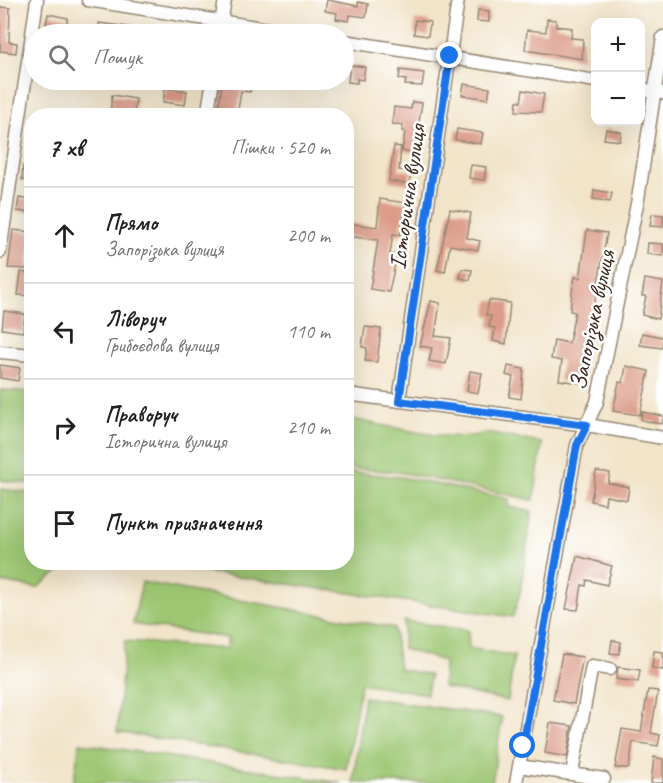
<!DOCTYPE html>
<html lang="uk">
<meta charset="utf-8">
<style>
:root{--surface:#fff;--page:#f6f6f6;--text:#202124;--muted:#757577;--line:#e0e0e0}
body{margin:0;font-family:Caveat,sans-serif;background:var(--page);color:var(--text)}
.controls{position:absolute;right:18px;top:18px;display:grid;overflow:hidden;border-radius:12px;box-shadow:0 6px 24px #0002}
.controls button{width:54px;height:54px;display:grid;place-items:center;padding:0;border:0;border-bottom:2px solid var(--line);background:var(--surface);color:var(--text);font:30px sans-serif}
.stop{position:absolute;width:18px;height:18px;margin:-14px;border:4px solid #1a73e8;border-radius:50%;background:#fff}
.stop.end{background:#1a73e8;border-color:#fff;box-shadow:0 2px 6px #0008}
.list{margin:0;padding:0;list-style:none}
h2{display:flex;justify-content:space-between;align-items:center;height:78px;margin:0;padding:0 24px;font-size:26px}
h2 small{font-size:20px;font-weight:400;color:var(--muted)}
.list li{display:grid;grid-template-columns:39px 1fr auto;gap:18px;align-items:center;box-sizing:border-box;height:96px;padding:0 24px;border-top:2px solid var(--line)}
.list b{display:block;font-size:22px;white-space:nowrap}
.list p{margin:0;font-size:20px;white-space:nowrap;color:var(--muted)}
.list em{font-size:20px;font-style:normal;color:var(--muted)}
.icon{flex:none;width:33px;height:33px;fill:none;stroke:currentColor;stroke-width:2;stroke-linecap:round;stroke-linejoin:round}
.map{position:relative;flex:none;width:663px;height:783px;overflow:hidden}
.search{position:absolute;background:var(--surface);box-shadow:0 6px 24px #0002;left:24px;top:24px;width:330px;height:66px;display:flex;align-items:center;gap:15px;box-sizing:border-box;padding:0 21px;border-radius:33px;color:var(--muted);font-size:22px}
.panel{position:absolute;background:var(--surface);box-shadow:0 6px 24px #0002;left:24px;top:108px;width:330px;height:462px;border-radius:24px}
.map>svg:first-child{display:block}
.green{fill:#9dc773;stroke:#6c7848;stroke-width:1.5}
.building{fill:#dc9c89}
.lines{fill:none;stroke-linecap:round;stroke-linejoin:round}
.minor-casing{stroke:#968774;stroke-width:15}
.minor{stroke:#fff;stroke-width:12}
.route{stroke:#1a73e8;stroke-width:8}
.labels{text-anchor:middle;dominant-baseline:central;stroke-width:5;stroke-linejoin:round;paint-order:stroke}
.street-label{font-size:24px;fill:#3b2a1e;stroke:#fff}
</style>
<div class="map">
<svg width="663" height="783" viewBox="0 0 663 783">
<rect width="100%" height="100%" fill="#fff"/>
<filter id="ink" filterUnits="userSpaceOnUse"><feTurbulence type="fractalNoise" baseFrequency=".0167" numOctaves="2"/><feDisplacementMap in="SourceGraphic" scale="12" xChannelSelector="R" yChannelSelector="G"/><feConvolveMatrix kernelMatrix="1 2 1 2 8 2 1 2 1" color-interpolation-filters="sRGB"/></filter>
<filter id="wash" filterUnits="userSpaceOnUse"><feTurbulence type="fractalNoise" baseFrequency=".008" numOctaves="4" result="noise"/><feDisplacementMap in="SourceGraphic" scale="24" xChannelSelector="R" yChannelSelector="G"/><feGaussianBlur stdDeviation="1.35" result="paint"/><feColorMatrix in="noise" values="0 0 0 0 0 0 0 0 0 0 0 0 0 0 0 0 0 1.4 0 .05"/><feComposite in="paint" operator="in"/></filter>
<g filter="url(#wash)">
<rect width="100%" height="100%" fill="#f1e4c9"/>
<!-- green -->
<path class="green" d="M0,390l31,2v92l-31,-4z
M347,418c33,6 109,27 138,15l57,10 -8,57 -135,-28 -52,-4z
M347,472l54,5 108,22v8l23,5 -12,80 -7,25 -347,-51v-4h180z
M0,489l31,4 1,69 38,1 -33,25 -37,-6z
M142,582l252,46 5,41 31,6 -3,19 -66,-11 -15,86 -229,-37 8,-91 101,8 2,-11 -95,-14z
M404,621l64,9 1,18 45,8 -6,45 -65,-14 1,-26 -41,-12z
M364,697l138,20 -10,66h-139z
M80,743l261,40h-268z"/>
<g id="blocks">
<!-- building -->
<path class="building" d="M327,0l31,6v-4l10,2 -2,13 -16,-2 -1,6 -13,-2 1,-6 -12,-2z
M0,7l10,1 -1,34 8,1 -1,10 -16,-2z
M478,10l11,1v11l-12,-1z
M48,14l20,4 -4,16h-14l2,-8 -6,-2z
M547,19l9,1v6l16,2 -1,10 12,1 -1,20 -57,-9 2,-20 19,2z
M415,20l15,2 -2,14 -14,-2z
M99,23l43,6 -1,5 -42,-2z
M350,65l15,2 -2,13 -6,-1v4l-9,-1z
M400,70l24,3 -2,13 -17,-1 1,-5 -7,-1z
M223,80h29l-2,12 -9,-1 -4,25h-20z
M464,84l26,4 -2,11 -26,-4z
M165,88l22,3 -2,14 -22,-3z
M523,90l21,4 -3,18 -25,-1 1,-10 4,1z
M112,95l24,4 -2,14 -24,1z
M412,102l10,1 -6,37 4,1 -2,13 -16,-3 3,-19 -3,-1 1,-6 -11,-1 2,-17 17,2z
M457,129l26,4 -2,11 -26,-4z
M606,129l15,3 -1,9 -16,-2z
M394,146l7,1 -2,23 12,1 -2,13 -20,-3z
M471,165l15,2 -2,13 -15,-2z
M23,166l9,1v14l-10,-1z
M594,190l18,3 -2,9 -17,-3z
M19,198l13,2v13l-15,-2z
M380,199l26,4 -6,32 -7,-1 -3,20 7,1 -8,37 -19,-3 8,-49 -32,-4 2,-13 29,4z
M450,209l21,4 -4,25 13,3 -2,9 -28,-5 -5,27 -8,-2z
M652,214l11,1v12l-13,-1z
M13,230l19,2 -5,37 -19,-1z
M587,230l20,3 -27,150 -21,-3 3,-19 -11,-2 3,-19 15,3 6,-31 -5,-1 2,-19 3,-15 5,1z
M648,243l15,1v12l-16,-2z
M462,269l10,1 -2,10 -10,-2z
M21,272l8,1 3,23 -14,-1z
M645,279l18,3 -5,37 -16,-4 4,-19h-4z
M489,300l21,3 -4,41 -13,-3 2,-13 -6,-1 2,-11 -5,-1z
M431,301l9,2 -5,33 16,2 -5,26 -17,-3 3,-13 -12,-2z
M4,311l21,3 -2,18 -21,-3z
M365,327l16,2 -4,33 -12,-1 2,-13 -5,-1z
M642,333l21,4 -1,11 -22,-3z
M0,365l20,3 -2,13 -18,-3z
M508,366l16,3 -3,30 -12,-2 4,-20 -7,-2z
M626,366l23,5 -9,44 -27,-4 6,-29 4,1z
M470,371l12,2 -4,20 -11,-2z
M642,412l21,4 -1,8 -21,-4z
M596,471l14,2 -2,10 21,4 -2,13 -21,-4 -1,8 -14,-3z
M577,556l35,10 -5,19 -20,-5 -1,6 -4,-1 -4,25 -12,-1z
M612,640l9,2 -2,12 -9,-1z
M654,651l9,1v18l-11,-2z
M562,654l21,3 -9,47 -21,-4z
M618,667l22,3 -2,12 -22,-3z
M648,690l10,1 -7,42 9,2 -2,11 -25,-4 -4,26h-14l7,-39 19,3z
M550,723l22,3 -5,31 -22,-4z
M654,757l9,2v24h-12z"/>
</g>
</g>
<g filter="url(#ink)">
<use href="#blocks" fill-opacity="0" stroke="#968774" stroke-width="1.5"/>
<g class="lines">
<!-- minor casing -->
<g class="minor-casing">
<path id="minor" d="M88,0l211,34
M219,34l6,-34
M344,41l252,40
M640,89l23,4
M207,116l6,-36
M0,252l37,-252
M0,352l32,3
M346,394l241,31 76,13
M399,401l59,-401
M519,766l85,13
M572,773l20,-107 18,3
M516,783l61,-338 20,-43 41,-203 25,-162"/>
</g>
<!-- minor -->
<use href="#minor" class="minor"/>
</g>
</g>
<g class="lines" filter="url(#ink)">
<!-- route -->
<path class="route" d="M450,56l-51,345 188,24 -10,20 -54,301"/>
</g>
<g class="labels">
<!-- street labels -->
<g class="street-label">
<text transform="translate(407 197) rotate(-82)">Історична вулиця</text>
<text transform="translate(592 320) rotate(-78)">Запорізька вулиця</text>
</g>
</g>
</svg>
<div class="controls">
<button>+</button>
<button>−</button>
</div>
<div class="stop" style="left:523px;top:746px"></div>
<div class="stop end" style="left:450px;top:56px"></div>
<div class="search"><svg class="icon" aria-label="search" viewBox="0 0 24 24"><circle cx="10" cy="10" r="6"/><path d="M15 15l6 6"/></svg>Пошук</div>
<section class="panel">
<h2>7 хв<small>Пішки · 520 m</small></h2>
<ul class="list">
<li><svg class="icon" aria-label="ahead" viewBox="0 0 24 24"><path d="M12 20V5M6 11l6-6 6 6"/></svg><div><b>Прямо</b><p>Запорізька вулиця</p></div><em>200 m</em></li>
<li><svg class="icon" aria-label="left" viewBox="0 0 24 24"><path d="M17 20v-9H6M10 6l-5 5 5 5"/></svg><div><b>Ліворуч</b><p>Грибоєдова вулиця</p></div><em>110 m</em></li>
<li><svg class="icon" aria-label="right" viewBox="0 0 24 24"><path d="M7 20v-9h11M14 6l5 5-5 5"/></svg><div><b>Праворуч</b><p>Історична вулиця</p></div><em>210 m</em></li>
<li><svg class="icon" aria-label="arrive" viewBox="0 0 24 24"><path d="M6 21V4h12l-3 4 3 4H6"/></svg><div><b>Пункт призначення</b></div></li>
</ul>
</section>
</div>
